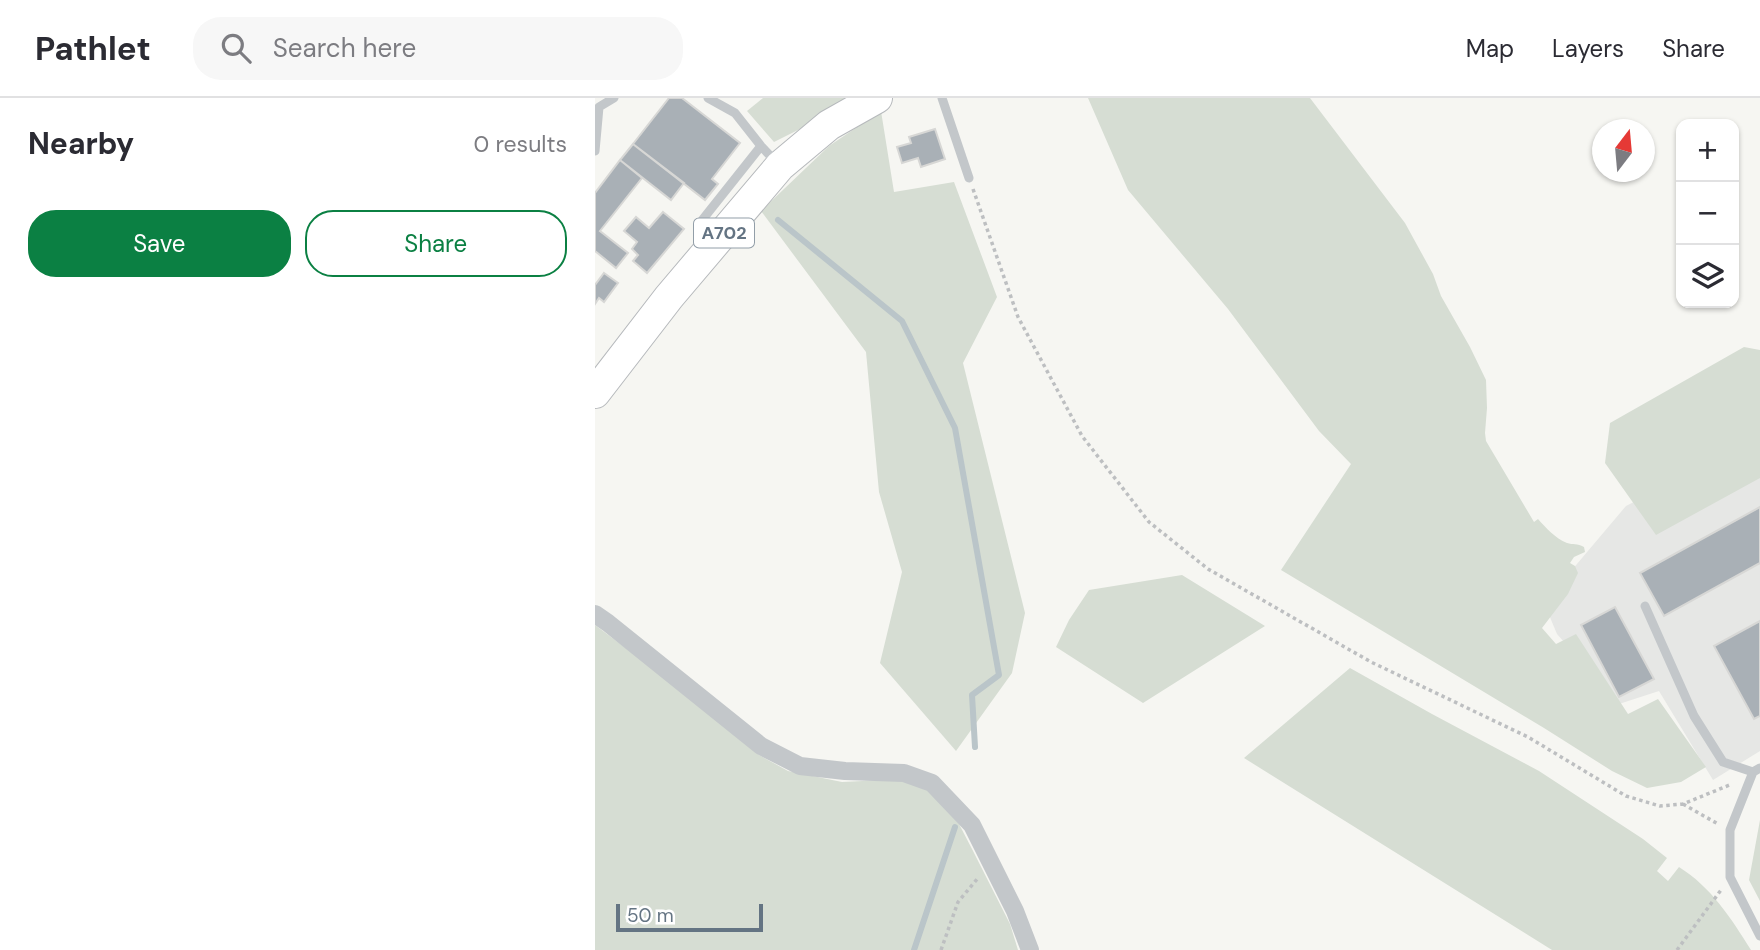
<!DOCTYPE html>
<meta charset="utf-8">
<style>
:root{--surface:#fff;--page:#f7f7f7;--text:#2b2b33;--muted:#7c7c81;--line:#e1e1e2;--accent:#0b8043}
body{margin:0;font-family:"DM Sans",sans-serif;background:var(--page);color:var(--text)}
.controls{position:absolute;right:21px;top:21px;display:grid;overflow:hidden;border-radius:14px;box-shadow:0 2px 5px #0004}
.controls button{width:63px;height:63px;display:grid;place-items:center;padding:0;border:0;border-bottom:2px solid var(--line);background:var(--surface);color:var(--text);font:35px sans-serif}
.compass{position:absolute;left:997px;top:21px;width:63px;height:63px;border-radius:50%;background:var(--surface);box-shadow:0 2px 5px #0004;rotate:16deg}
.scale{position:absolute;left:21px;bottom:18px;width:147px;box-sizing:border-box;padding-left:7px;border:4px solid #647483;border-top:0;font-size:19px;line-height:24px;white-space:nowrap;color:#647483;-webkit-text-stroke:5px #fff;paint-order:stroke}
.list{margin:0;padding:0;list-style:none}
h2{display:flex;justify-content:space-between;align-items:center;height:91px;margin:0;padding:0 28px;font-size:30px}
h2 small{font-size:23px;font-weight:400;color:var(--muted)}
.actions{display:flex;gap:14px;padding:21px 28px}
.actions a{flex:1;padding:16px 0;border:2px solid var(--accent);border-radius:28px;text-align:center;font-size:24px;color:var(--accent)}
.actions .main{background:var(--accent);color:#fff}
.icon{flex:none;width:38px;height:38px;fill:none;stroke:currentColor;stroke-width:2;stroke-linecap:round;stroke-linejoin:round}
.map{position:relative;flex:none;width:1165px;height:852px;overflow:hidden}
header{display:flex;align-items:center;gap:42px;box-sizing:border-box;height:98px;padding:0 35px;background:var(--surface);border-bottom:2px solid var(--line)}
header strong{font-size:33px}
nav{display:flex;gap:38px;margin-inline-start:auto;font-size:24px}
.search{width:490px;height:63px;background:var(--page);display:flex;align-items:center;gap:18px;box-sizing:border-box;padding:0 24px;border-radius:28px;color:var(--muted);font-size:26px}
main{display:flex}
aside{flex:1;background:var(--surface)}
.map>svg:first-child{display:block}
.built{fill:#e6e7e5}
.green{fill:#d6ddd3}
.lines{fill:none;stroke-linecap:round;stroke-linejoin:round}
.stream{stroke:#bac5c9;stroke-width:6}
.building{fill:#a9b0b6;stroke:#d7d7d5;stroke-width:2}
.trunk-casing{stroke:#b6b9bc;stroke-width:32}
.path{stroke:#bdbfc1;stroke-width:3.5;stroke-dasharray:3.5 3.5;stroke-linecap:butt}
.service{stroke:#c3c7ca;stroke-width:9}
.minor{stroke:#c3c7ca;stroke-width:18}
.trunk{stroke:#fff;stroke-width:30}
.labels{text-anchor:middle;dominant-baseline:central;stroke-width:7;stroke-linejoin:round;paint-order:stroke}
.shield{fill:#fff;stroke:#929ea8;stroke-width:2}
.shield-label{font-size:18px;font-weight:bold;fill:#647483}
</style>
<header>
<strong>Pathlet</strong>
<div class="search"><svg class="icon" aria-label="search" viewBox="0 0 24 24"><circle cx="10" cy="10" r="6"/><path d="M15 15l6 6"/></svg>Search here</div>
<nav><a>Map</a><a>Layers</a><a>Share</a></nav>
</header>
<main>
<aside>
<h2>Nearby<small>0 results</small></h2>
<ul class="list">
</ul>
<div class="actions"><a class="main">Save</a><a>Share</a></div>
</aside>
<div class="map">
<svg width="1165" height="852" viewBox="0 0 1165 852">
<rect width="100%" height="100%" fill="#f6f6f2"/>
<!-- built -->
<path class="built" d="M1165,340v313l-47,29 -54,-89 -40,13 -62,-70 -13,-31 82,-97z"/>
<!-- green -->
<path class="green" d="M168,0h99l-88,44 -27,-31z
M493,0h222l95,125 28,51 8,22 29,51 16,33 1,28 -2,25 1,8 48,81 4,-3c8,9 17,19 29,24 6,2 10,0 17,4l1,5 -11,5 -4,6 5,3 3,7 -10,21 -26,34 14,16 20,-10 52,80 30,-15 48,68 -25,15 -34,6 -35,-17 -68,-43 -263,-158 70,-106 -32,-33 -91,-122 -100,-119z
M286,13l13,81 60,-10 43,115 -34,66 62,250 -13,60 -56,78 -76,-88 22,-91 -23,-80 -13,-140 -105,-141 68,-65z
M1149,249l16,3v128l-104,57 -51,-72 5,-40z
M587,477l83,51 -122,77 -87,-56 13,-27 20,-30z
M0,527l88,66 76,64 29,16 54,11 61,-3 24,9 32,36 13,25 38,75 8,26h-423z
M755,570l82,46 107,57 104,68 24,19 -10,13 11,10 11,-14c32,20 52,51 72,83h-199l-308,-192z
M1165,722v81l-11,-21z"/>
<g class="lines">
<!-- stream -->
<path class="stream" d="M183,122l124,101 53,107 44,247 -27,20 3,52
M319,852l41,-123"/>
</g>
<!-- building -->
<path class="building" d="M74,0h13l58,45 -28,36 6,5 -13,16 -72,-56z
M340,31l10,30 -24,8 -3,-9 -16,5 -5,-16 14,-4 -2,-6z
M38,46l51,39 -13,17 -51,-40z
M25,62l22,18 -42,53 28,22 -12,15 -21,-17v-58z
M68,114l21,17 -37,44 -14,-12 5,-6 -6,-6 5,-7 -13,-11 12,-14 13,11z
M9,175l14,10 -14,19 -5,-4 -4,6v-19z
M1165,409v56l-96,53 -24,-43z
M1020,509l39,72 -35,18 -38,-72z
M1165,523v95l-6,3 -40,-73z"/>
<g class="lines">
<!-- trunk casing -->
<g class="trunk-casing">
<path id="trunk" d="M0,295l74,-96 111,-131 49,-41 48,-27"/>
</g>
<!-- path -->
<path class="path" d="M378,91l45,128 64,119 67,86 59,47 163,93 157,75 98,59 34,10 23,-2 49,-20
M1088,706l35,20
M346,852l17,-48 20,-24
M1082,852l44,-60"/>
<!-- service -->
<path class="service" d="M113,0l27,15 26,33 16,17
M347,0l27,80
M0,53l4,-44 15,-9
M123,134l-15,-13 58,-73
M1050,508l49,110 29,46 30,10
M1165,670l-7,4 -23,58v47l30,59"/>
<!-- minor -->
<path class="minor" d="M0,516l13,9 153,123 39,20 45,5 59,2 28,10 40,42 43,86 15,39"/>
<!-- trunk -->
<use href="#trunk" class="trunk"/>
</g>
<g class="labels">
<!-- shield labels -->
<rect class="shield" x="99" y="120.5" width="60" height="29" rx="5"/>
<g class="shield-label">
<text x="129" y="135">A702</text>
</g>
</g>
</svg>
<div class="controls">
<button>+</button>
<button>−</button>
<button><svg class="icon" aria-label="layers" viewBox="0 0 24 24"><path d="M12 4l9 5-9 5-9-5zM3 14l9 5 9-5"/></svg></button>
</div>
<svg class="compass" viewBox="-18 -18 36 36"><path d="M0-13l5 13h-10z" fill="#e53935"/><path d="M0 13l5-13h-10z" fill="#7c7c81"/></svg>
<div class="scale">50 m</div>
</div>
</main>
